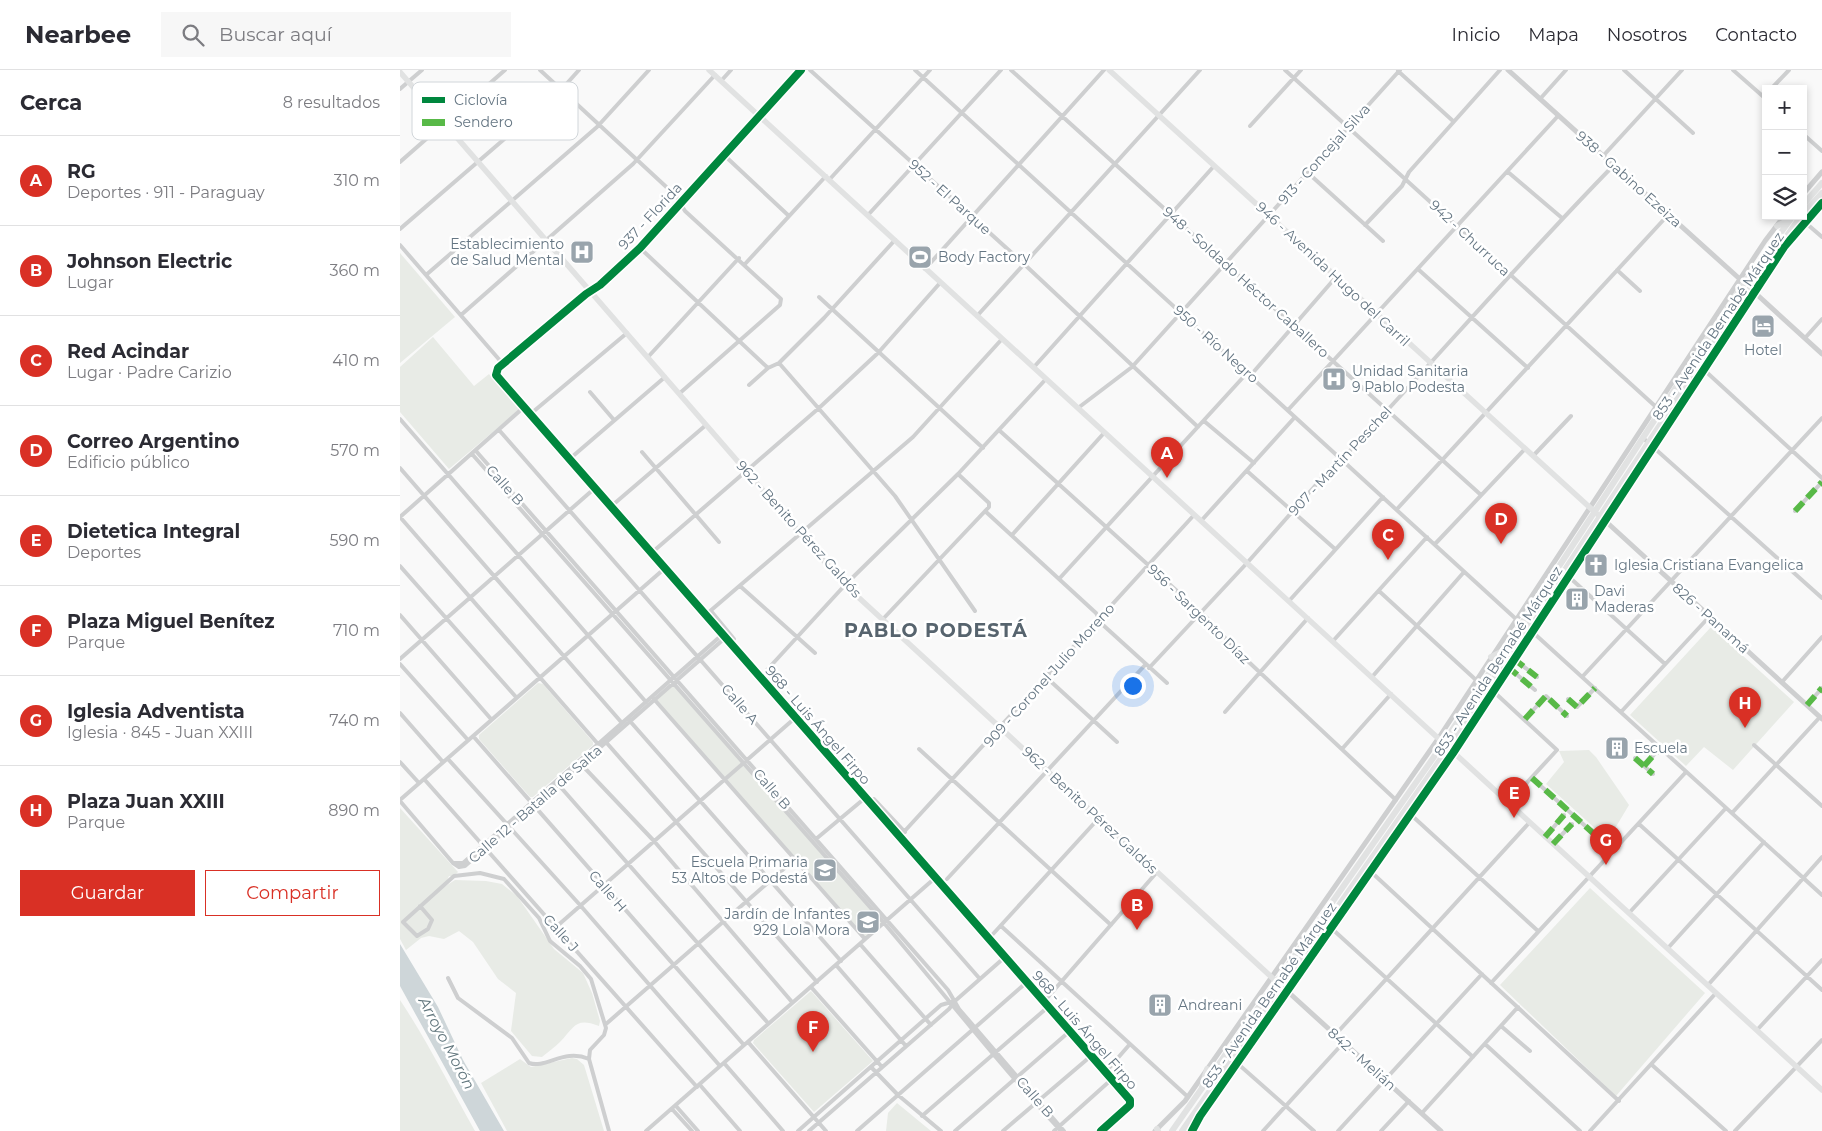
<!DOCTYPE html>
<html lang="es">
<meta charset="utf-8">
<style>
:root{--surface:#fff;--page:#f7f7f7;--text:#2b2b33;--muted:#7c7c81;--line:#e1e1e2;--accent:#d93025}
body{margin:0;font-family:Montserrat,sans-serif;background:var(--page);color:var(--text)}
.controls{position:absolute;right:15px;top:15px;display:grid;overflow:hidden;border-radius:0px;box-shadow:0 2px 8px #0003}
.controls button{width:45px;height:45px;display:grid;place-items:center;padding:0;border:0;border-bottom:1px solid var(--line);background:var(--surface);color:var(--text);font:25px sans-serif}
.you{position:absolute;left:732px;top:615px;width:18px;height:18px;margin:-12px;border:4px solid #fff;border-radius:50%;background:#1a73e8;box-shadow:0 0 0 8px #1a73e833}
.badge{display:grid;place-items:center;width:32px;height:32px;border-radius:50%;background:var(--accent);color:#fff;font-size:16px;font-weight:700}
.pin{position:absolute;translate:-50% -41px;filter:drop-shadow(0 1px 2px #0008)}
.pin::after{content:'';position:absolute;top:26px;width:18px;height:15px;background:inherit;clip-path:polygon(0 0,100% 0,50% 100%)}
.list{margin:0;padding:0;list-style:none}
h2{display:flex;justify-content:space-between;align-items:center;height:65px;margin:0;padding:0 20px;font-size:21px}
h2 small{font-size:16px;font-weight:400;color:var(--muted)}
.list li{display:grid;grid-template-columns:32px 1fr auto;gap:15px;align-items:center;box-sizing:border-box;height:90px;padding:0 20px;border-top:1px solid var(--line)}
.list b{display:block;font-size:19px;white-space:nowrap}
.list p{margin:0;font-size:16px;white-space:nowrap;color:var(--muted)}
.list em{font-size:16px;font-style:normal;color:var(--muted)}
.actions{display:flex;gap:10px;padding:15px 20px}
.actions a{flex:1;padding:11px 0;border:1px solid var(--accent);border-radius:0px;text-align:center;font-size:18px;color:var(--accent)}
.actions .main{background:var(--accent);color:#fff}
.icon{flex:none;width:28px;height:28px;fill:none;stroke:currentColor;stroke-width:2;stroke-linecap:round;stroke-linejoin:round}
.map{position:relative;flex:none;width:1422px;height:1061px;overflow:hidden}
header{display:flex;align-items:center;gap:30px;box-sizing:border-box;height:70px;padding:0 25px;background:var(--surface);border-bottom:1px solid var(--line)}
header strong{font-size:24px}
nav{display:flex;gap:28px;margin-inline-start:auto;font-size:18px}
.search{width:350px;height:45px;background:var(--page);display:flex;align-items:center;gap:12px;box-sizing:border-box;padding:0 18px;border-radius:0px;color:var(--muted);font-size:19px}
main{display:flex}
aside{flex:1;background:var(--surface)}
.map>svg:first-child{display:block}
.green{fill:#e8ebe6}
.water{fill:#ced6d9}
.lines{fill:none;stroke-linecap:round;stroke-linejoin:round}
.minor{stroke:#cecfd0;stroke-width:4}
.tertiary{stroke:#cecfd0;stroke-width:5}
.secondary{stroke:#e1e2e2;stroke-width:5.5}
.primary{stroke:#e1e2e2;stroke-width:6}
.quiet{stroke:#58b947;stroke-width:6;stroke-dasharray:12 6;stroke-linecap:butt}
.cycleway-casing{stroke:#fff;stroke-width:11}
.cycleway{stroke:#00873e;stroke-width:8}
.labels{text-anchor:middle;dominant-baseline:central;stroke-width:5;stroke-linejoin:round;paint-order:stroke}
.street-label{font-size:14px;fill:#657683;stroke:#fff}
.poi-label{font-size:14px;fill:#657683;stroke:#fff;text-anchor:start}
.water-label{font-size:15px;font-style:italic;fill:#60757c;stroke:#fff}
.district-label{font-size:19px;font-weight:bold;letter-spacing:1px;fill:#57646e;stroke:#fff}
.key{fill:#fff;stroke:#d1d6da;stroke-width:1}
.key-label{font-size:14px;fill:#657683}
</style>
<header>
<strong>Nearbee</strong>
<div class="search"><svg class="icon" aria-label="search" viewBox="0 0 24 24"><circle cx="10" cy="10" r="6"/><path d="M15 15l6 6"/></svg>Buscar aquí</div>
<nav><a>Inicio</a><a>Mapa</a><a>Nosotros</a><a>Contacto</a></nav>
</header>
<main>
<aside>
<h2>Cerca<small>8 resultados</small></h2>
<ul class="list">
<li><span class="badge">A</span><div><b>RG</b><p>Deportes · 911 - Paraguay</p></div><em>310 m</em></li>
<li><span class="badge">B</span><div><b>Johnson Electric</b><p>Lugar</p></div><em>360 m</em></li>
<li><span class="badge">C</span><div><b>Red Acindar</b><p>Lugar · Padre Carizio</p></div><em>410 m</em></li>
<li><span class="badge">D</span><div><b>Correo Argentino</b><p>Edificio público</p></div><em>570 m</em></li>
<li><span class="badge">E</span><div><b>Dietetica Integral</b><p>Deportes</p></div><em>590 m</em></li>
<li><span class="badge">F</span><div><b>Plaza Miguel Benítez</b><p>Parque</p></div><em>710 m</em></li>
<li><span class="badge">G</span><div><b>Iglesia Adventista</b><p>Iglesia · 845 - Juan XXIII</p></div><em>740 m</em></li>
<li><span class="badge">H</span><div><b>Plaza Juan XXIII</b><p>Parque</p></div><em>890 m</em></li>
</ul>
<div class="actions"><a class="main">Guardar</a><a>Compartir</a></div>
</aside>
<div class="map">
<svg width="1422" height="1061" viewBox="0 0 1422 1061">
<rect width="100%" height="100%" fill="#f9f9f9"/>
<!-- green -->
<path class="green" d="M0,183l55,64 -55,46z
M33,267l41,49 15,-12 31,35 -71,60 -49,-57v-45z
M1311,557l83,75 -61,68 -29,-23 -18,19 -56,-51z
M138,613l5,1 50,58v3l-60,52h-3l-51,-58v-4z
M273,613l211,240 -19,16 -210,-240z
M1189,680l7,7 33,48 -21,35 -62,-56 18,-22 -5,-11z
M0,738l58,64 -4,4h-5l-5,11 11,-7 31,1 16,3 15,12 37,53 29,24 9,20 8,28 -1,5c-23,-9 -24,0 -39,16 -5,5 -12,10 -18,15l-10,-1 -21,-25 5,-38 -18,-14 -25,-37 -14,-11 -15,8 -15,-3 -8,2 -15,12 -6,-11z
M1190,818l115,105 -89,103 -116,-111z
M411,921l62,70 -59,51 -61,-69 1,-3z
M0,930c28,42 50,87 75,131h-75z
M172,988l5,1 7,6 20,66h-97l-26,-48 39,-24 11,8z
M497,1033l34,28h-45l2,-18z"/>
<!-- water -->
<path class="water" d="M0,874l38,63 25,53 41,71h-24l-80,-145z"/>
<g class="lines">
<!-- minor -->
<path class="minor" d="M140,0l135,125 10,16 96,88 -1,6 -100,88
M401,0l-161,178 -40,37 -14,9 -88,74 -2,7 634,725v5l-29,26
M410,0l214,194 174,163
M515,0l601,549
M611,0l470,425
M885,0l370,336
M1224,0l69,63
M1333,0l33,29
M998,1l55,50
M321,11l10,-11
M0,19l22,-19
M1371,19l18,-19
M1140,29l26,-29
M850,56l51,-56
M1403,64l19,17
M324,85l65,61
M1203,86l79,-86
M0,92l105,-92
M907,102l76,69
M1108,102l54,46
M429,110l101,-110
M468,145l133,-145
M1400,148l22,19
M965,155l37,-39 7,-14 91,-102
M0,159l161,-139 18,-20
M0,175l103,119
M240,178l128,120
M345,194l81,-88
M525,199l179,-199
M1019,200l109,98
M1217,200l23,21
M26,205l171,-148 52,-57
M419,227l164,151
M61,245l172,-151 82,-89
M577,246l223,-246
M1405,268l17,-19
M248,287l91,-99
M379,293l116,133 80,115
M634,297l180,-201
M1302,298l120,110
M850,306l86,-99
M349,315l19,-17 11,-5 45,-45 71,-78
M190,322l24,28
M123,338l-123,109 198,227
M678,338l54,-41 268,-297
M888,340l270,-294
M134,341l93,-78
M0,349l246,283
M804,351l50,42
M99,360l481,549
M600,361l208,188 29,32 159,149
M1243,368l179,160
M76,381l472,539 11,19 105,122
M242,382l77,90
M72,384l412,469c45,53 88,107 134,160
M173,386l92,-79
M1133,386l38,-40
M0,398l222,255
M847,401l88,78
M215,433l91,-78
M997,439l271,-294
M585,441l111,102 7,12 64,58
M1395,441l27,-29
M801,451l94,-104
M612,465l92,-102
M1035,474l90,-95
M256,479l163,-141 59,-55 62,-70
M0,496l116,131
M1168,506l97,88
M659,509l188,-206
M340,516l75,67
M979,521l97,89
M889,531l94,-104
M311,541l23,28
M309,542l204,-175 89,-98
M0,545l91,104
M483,549l106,-112v-4l-31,-29
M1127,557l295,268
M323,564l-260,229h-10l6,4 6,-1 260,-228
M933,571l94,-104
M0,589l195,-171
M1114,589l23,18
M0,594l68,76
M1108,597l27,23
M749,598l98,-105 90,-102 8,-5c90,-96 176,-196 268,-290
M366,601l79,-86 113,-111 88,-95
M1183,606l239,-258
M972,607l92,-105
M647,608l70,64
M1382,612l40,-45
M1093,621l64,59 -49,53
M253,628l212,241
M1168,629l9,8 18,-19
M1407,635l15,-17
M825,642l83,-94
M1221,642l88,-95
M0,643l43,49
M1125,649l21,-23 21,20
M229,650l212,241
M73,666l271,309
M205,671l212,241
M1354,675l68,61
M519,679l192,176
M942,679l49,-55
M1235,688l18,16
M48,689l132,146 140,161
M0,692l19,21
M180,693l74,78 138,161
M1244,696l16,-18
M1132,708l81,73
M24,709l273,308
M157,713l211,240
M474,729l31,33
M0,730l264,-231
M0,731l53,62
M1009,743l129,118
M1332,743l88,-96
M1239,754l183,166
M502,764l292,-319
M1145,767l19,-22
M416,769l49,-41
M1153,774l19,-20
M969,800l250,231
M547,809l199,-215
M20,836l12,14 -4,9 -11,7 -14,-14 51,-46 26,-3 24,6 35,39 11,23 30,25 11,13 15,49 -2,7 -14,15 -1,9 20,72
M1229,843l97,-105
M601,856l187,171
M156,857l239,-209
M930,857l143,130
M593,864l105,-115
M460,874l71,81
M1268,878l96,-106
M436,895l70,81
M48,908l10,20 54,40 17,25c17,6 35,-15 60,-4
M1091,913l195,-211
M1308,915l114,-128
M411,917l71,80
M648,927l109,-125
M206,954l189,-165
M1101,956l29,25
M1357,960l65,-70
M935,965l194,-212
M348,972l78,89
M1085,974l95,87
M324,993l59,68
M837,993l77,68
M1252,995l74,66
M471,997l27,28 43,36
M710,997l20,-23
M300,1015l40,46
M276,1036l22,25
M639,1037l22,24
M272,1039l20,22
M1022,1043l96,-106
M522,1046l126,-109
M246,1061l289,-253
M398,1061l143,-126 10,-3
M409,1061l140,-122 6,-8 50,-44
M457,1061l170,-149
M555,1061l115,-100
M603,1061l88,-75
M654,1061l58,-52
M863,1061l81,-89
M938,1061l144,-157
M981,1061l28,-30
M1190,1061l126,-138
M1335,1061l87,-91"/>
<!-- tertiary -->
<path class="tertiary" d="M1108,0l234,211
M1403,124l19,-22
M1352,220l70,64
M1201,447l221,202
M886,920l155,141
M755,1061l30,-30 253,-362 327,-498 19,-25
M792,1061l8,-15 253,-363 331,-506 38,-44"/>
<!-- secondary -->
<path class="secondary" d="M309,0l1113,1020
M709,0l488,444
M0,2l445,513 434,399"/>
<!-- primary -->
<path class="primary" d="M1403,135l19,-22
M1403,144l19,-21
M1377,156l12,-6
M1091,587l12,-6
M984,771l10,-4
M843,974l11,-4
M802,1017l5,-18
M757,1059l1,2
M772,1061l271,-387 301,-461 49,-67
M782,1061l260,-374 308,-469 51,-72"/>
<!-- quiet -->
<path class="quiet" d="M1395,441l27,-29
M1114,589l23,18
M1108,597l27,23
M1168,629l9,8 18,-19
M1407,635l15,-17
M1125,649l21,-23 21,20
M1235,688l18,16
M1244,696l16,-18
M1132,708l81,73
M1145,767l19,-22
M1153,774l19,-20"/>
<!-- cycleway casing -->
<g class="cycleway-casing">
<path id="cycleway" d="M401,0l-161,178 -40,37 -14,9 -88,74 -2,7 634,725v5l-29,26
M792,1061l8,-15 253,-363 331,-506 38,-44"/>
</g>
<!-- cycleway -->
<use href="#cycleway" class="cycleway"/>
</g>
<!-- icons -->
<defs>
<g id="hospital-square" transform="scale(1.25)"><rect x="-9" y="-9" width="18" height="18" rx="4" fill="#99a4ac" stroke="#fff"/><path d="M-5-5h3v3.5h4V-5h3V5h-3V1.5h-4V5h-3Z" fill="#fff"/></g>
<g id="stadium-square" transform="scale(1.25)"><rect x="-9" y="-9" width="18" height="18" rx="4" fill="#99a4ac" stroke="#fff"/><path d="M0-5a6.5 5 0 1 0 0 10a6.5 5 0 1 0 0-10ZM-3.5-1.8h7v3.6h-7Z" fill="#fff"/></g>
<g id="hotel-square" transform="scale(1.25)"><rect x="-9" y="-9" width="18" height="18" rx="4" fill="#99a4ac" stroke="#fff"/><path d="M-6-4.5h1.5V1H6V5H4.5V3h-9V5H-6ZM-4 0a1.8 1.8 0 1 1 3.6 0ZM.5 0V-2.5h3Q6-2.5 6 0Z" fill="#fff"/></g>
<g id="church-square" transform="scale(1.25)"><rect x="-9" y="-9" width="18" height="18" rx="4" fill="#99a4ac" stroke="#fff"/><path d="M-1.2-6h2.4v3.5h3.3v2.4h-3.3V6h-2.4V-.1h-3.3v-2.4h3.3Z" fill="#fff"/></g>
<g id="building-square" transform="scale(1.25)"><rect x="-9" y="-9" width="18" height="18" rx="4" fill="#99a4ac" stroke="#fff"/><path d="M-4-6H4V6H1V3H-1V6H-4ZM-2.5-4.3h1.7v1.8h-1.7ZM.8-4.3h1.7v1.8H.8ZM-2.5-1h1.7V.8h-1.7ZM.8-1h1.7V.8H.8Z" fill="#fff"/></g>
<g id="school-square" transform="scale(1.25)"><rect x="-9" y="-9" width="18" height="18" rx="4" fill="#99a4ac" stroke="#fff"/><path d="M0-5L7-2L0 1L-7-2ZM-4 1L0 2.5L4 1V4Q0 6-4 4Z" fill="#fff"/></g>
</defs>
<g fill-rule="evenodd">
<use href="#hospital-square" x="182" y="182"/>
<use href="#stadium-square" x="520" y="187"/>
<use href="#hotel-square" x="1363" y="256"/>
<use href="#hospital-square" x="934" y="309"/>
<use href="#church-square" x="1196" y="495"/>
<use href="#building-square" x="1177" y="529"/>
<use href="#building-square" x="1217" y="678"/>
<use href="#school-square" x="425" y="800"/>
<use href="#school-square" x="468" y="852"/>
<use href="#building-square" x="760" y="935"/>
</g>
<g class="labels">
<!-- street labels -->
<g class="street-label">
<text transform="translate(924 84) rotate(-48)">913 - Concejal Silva</text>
<text transform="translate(1229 109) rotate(42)">938 - Gabino Ezeiza</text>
<text transform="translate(550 127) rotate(42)">952 - El Parque</text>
<text transform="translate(250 146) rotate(-47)">937 - Florida</text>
<text transform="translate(1070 168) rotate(43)">942 - Churruca</text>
<text transform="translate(933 204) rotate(43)">946 - Avenida Hugo del Carril</text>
<text transform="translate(846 212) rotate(42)">948 - Soldado Héctor Caballero</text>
<text transform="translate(1318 256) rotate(-56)">853 - Avenida Bernabé Márquez</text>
<text transform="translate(816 274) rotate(42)">950 - Río Negro</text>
<text transform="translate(940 391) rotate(-47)">907 - Martín Peschel</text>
<text transform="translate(105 415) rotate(48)">Calle B</text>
<text transform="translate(399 459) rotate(48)">962 - Benito Pérez Galdós</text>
<text transform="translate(799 544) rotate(44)">956 - Sargento Díaz</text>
<text transform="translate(1311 548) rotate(42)">826 - Panamá</text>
<text transform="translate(1098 591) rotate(-57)">853 - Avenida Bernabé Márquez</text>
<text transform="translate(649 605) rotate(-48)">909 - Coronel Julio Moreno</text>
<text transform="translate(340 634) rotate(49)">Calle A</text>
<text transform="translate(418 655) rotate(49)">968 - Luis Ángel Firpo</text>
<text transform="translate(372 719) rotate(49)">Calle B</text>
<text transform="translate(135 734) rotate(-41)">Calle 12 - Batalla de Salta</text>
<text transform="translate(690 740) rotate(43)">962 - Benito Pérez Galdós</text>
<text transform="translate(208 821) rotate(49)">Calle H</text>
<text transform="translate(161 863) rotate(48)">Calle J</text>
<text transform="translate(869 925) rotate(-55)">853 - Avenida Bernabé Márquez</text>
<text transform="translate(685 960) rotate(49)">968 - Luis Ángel Firpo</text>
<text transform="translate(962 989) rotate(42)">842 - Melián</text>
<text transform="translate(635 1027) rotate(49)">Calle B</text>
</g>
<!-- poi labels -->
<g class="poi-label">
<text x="164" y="174" text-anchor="end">Establecimiento<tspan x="164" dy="16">de Salud Mental</tspan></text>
<text x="538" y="187">Body Factory</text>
<text x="1363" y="280" text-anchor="middle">Hotel</text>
<text x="952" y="301">Unidad Sanitaria<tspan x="952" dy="16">9 Pablo Podesta</tspan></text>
<text x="1214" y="495">Iglesia Cristiana Evangelica</text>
<text x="1194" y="521">Davi<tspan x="1194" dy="16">Maderas</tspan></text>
<text x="1234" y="678">Escuela</text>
<text x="408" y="792" text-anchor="end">Escuela Primaria<tspan x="408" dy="16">53 Altos de Podestá</tspan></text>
<text x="450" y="844" text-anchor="end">Jardín de Infantes<tspan x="450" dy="16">929 Lola Mora</tspan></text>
<text x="778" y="935">Andreani</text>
</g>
<!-- water labels -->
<g class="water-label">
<text transform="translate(47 973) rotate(62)">Arroyo Morón</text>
</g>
<!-- district labels -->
<g class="district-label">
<text x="536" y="560">PABLO PODESTÁ</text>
</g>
</g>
<!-- legend -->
<rect x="12" y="12" width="166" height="58" rx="8" class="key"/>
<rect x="22" y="27" width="23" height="6" fill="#00873e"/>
<rect x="22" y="49" width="23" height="7" fill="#58b947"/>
<g class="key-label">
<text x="54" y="35">Ciclovía</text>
<text x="54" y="57">Sendero</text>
</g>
</svg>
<div class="controls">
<button>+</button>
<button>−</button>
<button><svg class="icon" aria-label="layers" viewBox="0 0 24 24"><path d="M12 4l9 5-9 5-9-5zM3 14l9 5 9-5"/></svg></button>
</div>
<div class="you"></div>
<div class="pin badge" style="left:767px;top:408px">A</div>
<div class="pin badge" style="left:737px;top:860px">B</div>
<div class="pin badge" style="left:988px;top:490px">C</div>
<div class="pin badge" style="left:1101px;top:474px">D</div>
<div class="pin badge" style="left:1114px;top:748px">E</div>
<div class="pin badge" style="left:413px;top:982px">F</div>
<div class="pin badge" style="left:1206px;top:795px">G</div>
<div class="pin badge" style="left:1345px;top:658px">H</div>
</div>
</main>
